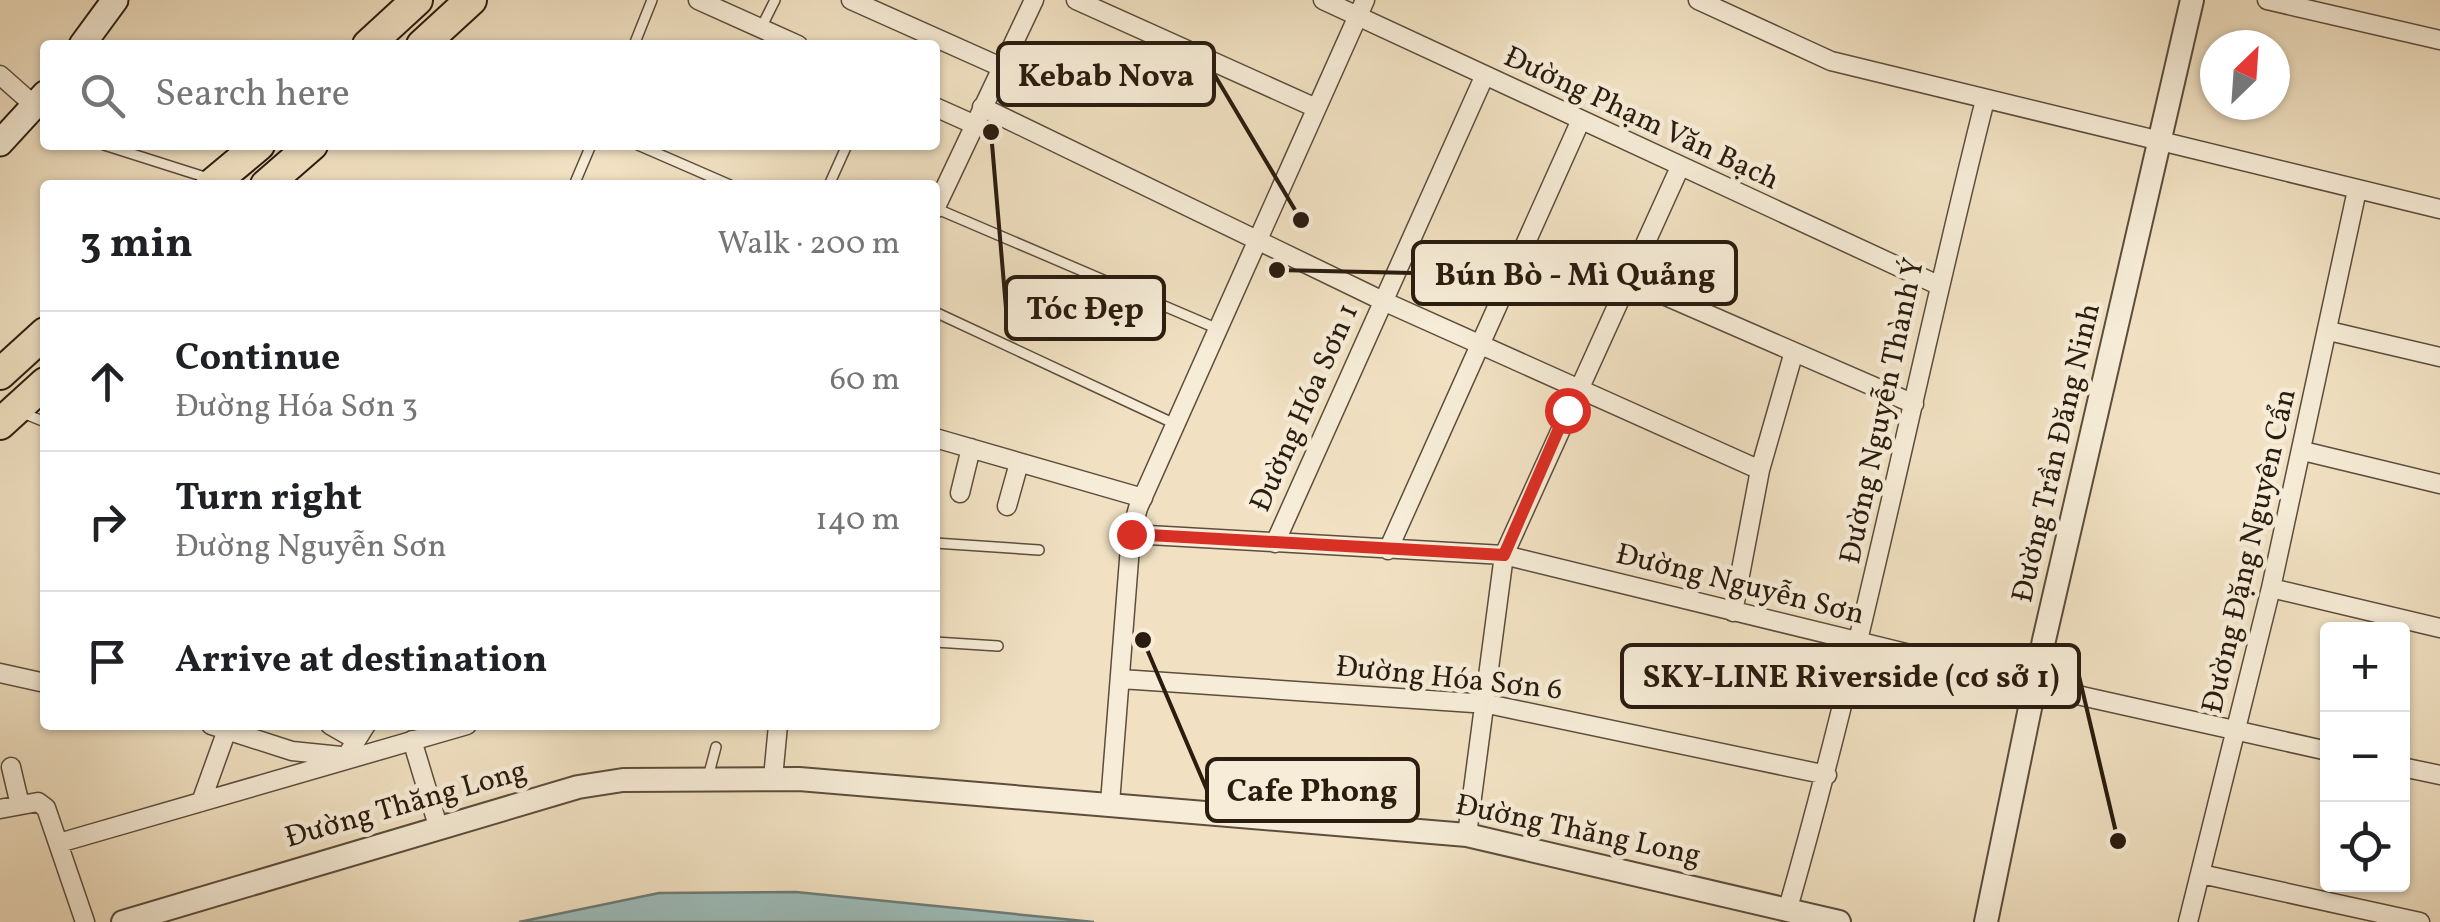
<!DOCTYPE html>
<meta charset="utf-8">
<style>
:root{--surface:#fff;--page:#f2f2f2;--text:#202124;--muted:#757577;--line:#e0e0e0}
body{margin:0;font-family:Vollkorn,serif;background:var(--page);color:var(--text)}
.controls{position:absolute;right:30px;bottom:30px;display:grid;overflow:hidden;border-radius:10px;box-shadow:0 2px 8px #0004}
.controls button{width:90px;height:90px;display:grid;place-items:center;padding:0;border:0;border-bottom:2px solid var(--line);background:var(--surface);color:var(--text);font:50px sans-serif}
.compass{position:absolute;left:2200px;top:30px;width:90px;height:90px;border-radius:50%;background:var(--surface);box-shadow:0 2px 8px #0004;rotate:25deg}
.stop{position:absolute;width:30px;height:30px;margin:-22px;border:8px solid #d93025;border-radius:50%;background:#fff}
.stop.end{background:#d93025;border-color:#fff;box-shadow:0 2px 10px #0008}
.list{margin:0;padding:0;list-style:none}
h2{display:flex;justify-content:space-between;align-items:center;height:130px;margin:0;padding:0 40px;font-size:42px}
h2 small{font-size:32px;font-weight:400;color:var(--muted)}
.list li{display:grid;grid-template-columns:65px 1fr auto;gap:30px;align-items:center;box-sizing:border-box;height:140px;padding:0 40px;border-top:2px solid var(--line)}
.list b{display:block;font-size:38px;white-space:nowrap}
.list p{margin:0;font-size:32px;white-space:nowrap;color:var(--muted)}
.list em{font-size:32px;font-style:normal;color:var(--muted)}
.icon{flex:none;width:55px;height:55px;fill:none;stroke:currentColor;stroke-width:2;stroke-linecap:round;stroke-linejoin:round}
.map{position:relative;flex:none;width:2440px;height:922px;overflow:hidden}
.search{position:absolute;background:var(--surface);box-shadow:0 2px 8px #0004;left:40px;top:40px;width:900px;height:110px;display:flex;align-items:center;gap:25px;box-sizing:border-box;padding:0 35px;border-radius:10px;color:var(--muted);font-size:38px}
.panel{position:absolute;background:var(--surface);box-shadow:0 2px 8px #0004;left:40px;top:180px;width:900px;height:550px;border-radius:10px}
.map>svg:first-child{display:block}
.water{fill:#9dbcbb;stroke:#6f7c76;stroke-width:2.5}
.lines{fill:none;stroke-linecap:round;stroke-linejoin:round}
.service-casing{stroke:#5c4d3c;stroke-width:12}
.minor-casing{stroke:#5c4d3c;stroke-width:21}
.tertiary-casing{stroke:#5c4d3c;stroke-width:26}
.secondary-casing{stroke:#2a1c0f;stroke-width:29}
.trunk-casing{stroke:#2a1c0f;stroke-width:34}
.service{stroke:#f6ecd7;stroke-width:9}
.minor{stroke:#f6ecd7;stroke-width:18}
.tertiary{stroke:#f6ecd7;stroke-width:22}
.secondary{stroke:#f6ecd7;stroke-width:25}
.trunk{stroke:#f1e1c2;stroke-width:30}
.route{stroke:#d93025;stroke-width:12}
.labels{text-anchor:middle;dominant-baseline:central;stroke-width:9;stroke-linejoin:round;paint-order:stroke}
.street-label{font-size:30px;fill:#2a1c0f;stroke:#f6ecd7}
.leader{fill:none;stroke:#2a1c0f;stroke-width:4}
.callout-dot{fill:#2a1c0f;stroke:#f6ecd7;stroke-width:4}
.callout{fill:#f6ecd7;stroke:#2a1c0f;stroke-width:4}
.callout-label{font-size:32px;text-anchor:middle;font-weight:bold;fill:#2a1c0f}
</style>
<div class="map">
<svg width="2440" height="922" viewBox="0 0 2440 922">
<rect width="100%" height="100%" fill="#f1e1c2"/>
<filter id="stains"><feTurbulence type="fractalNoise" baseFrequency=".002" numOctaves="4"/><feColorMatrix values="0 0 0 0 .2 0 0 0 0 .09 0 0 0 0 .02 0 0 0 .5 -.17"/></filter>
<radialGradient id="worn" r=".72"><stop offset=".6" stop-color="#630" stop-opacity="0"/><stop offset="1" stop-color="#630" stop-opacity=".3"/></radialGradient>
<!-- water -->
<path class="water" d="M796,892l298,30h-575l140,-29z"/>
<g class="lines">
<!-- service casing -->
<g class="service-casing">
<path id="service" d="M761,28l14,-28
M634,45l18,-45
M104,145l107,34
M638,145l92,40
M574,185l17,-40
M829,185l18,-40
M935,208l283,121
M935,312l240,112
M23,413l22,9
M935,543l104,7
M935,642l63,4
M708,777l8,-30"/>
</g>
<!-- minor casing -->
<g class="minor-casing">
<path id="minor" d="M698,0l100,45
M851,0l150,67
M1076,0l240,108
M1323,0l615,285
M1698,0l133,61 609,148
M2267,0l173,40
M0,75l35,31
M935,107l38,17
M982,107l401,194 377,169
M935,209l99,-209
M1629,280l285,124
M2329,331l111,26
M935,438l208,60
M2303,451l137,33
M960,493l11,-45
M1007,506l12,-43
M1131,534l373,21 582,142 242,54
M1275,543l209,-466
M1388,550l192,-428
M2271,588l169,40
M1733,612l27,-142 33,-115
M0,673l45,10
M1121,679l367,25 339,71
M211,725l81,26 49,5
M330,725l26,15
M412,740l26,86
M347,755l19,-30
M11,767l9,38
M2402,767l38,8
M773,778l5,-53
M201,802l26,-72
M1110,803l21,-269 7,-26 227,-508
M0,809l38,-7 8,6 39,114
M1467,835l37,-280 176,-388
M59,843l408,-118
M2201,874l219,48
M1788,908c77,-267 129,-539 197,-808
M2188,922l83,-334 86,-398"/>
</g>
<!-- tertiary casing -->
<g class="tertiary-casing">
<path id="tertiary" d="M123,922l455,-135 45,-7 176,-1 668,56 372,87
M1986,922l58,-282 148,-640"/>
</g>
<!-- secondary casing -->
<g class="secondary-casing">
<path id="secondary" d="M82,45l33,-45
M0,143l45,-49"/>
</g>
<!-- trunk casing -->
<g class="trunk-casing">
<path id="trunk" d="M368,45l49,-45
M422,45l49,-45
M211,185l48,-40
M266,185l46,-40
M0,374l45,-41
M0,424l45,-41"/>
</g>
<!-- service -->
<use href="#service" class="service"/>
<!-- minor -->
<use href="#minor" class="minor"/>
<!-- tertiary -->
<use href="#tertiary" class="tertiary"/>
<!-- secondary -->
<use href="#secondary" class="secondary"/>
<!-- trunk -->
<use href="#trunk" class="trunk"/>
</g>
<g class="lines">
<!-- route -->
<path class="route" d="M1131,534l373,21 63,-145"/>
</g>
<g class="labels">
<!-- street labels -->
<g class="street-label">
<text transform="translate(1641 119) rotate(25)">Đường Phạm Văn Bạch</text>
<text transform="translate(1305 408) rotate(-66)">Đường Hóa Sơn 1</text>
<text transform="translate(1883 411) rotate(-78)">Đường Nguyễn Thành Ý</text>
<text transform="translate(2057 453) rotate(-77)">Đường Trần Đăng Ninh</text>
<text transform="translate(2250 551) rotate(-77)">Đường Đặng Nguyên Cẩn</text>
<text transform="translate(1740 585) rotate(14)">Đường Nguyễn Sơn</text>
<text transform="translate(1449 679) rotate(6)">Đường Hóa Sơn 6</text>
<text transform="translate(406 805) rotate(-16)">Đường Thăng Long</text>
<text transform="translate(1578 831) rotate(12)">Đường Thăng Long</text>
</g>
</g>
<!-- callouts -->
<path class="leader" d="M1301 220L1214 74M1277 270L1413 273M991 132L1006 308M2118 841L2079 676M1143 640L1207 790"/>
<g class="callout-dot">
<circle cx="1301" cy="220" r="10"/>
<circle cx="1277" cy="270" r="10"/>
<circle cx="991" cy="132" r="10"/>
<circle cx="2118" cy="841" r="10"/>
<circle cx="1143" cy="640" r="10"/>
</g>
<g class="callout">
<rect x="998" y="43" width="216" height="62" rx="10"/>
<rect x="1413" y="242" width="323" height="62" rx="10"/>
<rect x="1006" y="277" width="158" height="62" rx="10"/>
<rect x="1622" y="645" width="457" height="62" rx="10"/>
<rect x="1207" y="759" width="211" height="62" rx="10"/>
</g>
<g class="callout-label">
<text x="1106" y="86">Kebab Nova</text>
<text x="1575" y="285">Bún Bò - Mì Quảng</text>
<text x="1085" y="319">Tóc Đẹp</text>
<text x="1851" y="687">SKY-LINE Riverside (cơ sở 1)</text>
<text x="1312" y="801">Cafe Phong</text>
</g>
<rect width="100%" height="100%" filter="url(#stains)"/>
<rect width="100%" height="100%" fill="url(#worn)"/>
</svg>
<div class="controls">
<button>+</button>
<button>−</button>
<button><svg class="icon" aria-label="locate" viewBox="0 0 24 24"><circle cx="12" cy="12" r="6"/><path d="M12 2v4M12 18v4M2 12h4M18 12h4"/></svg></button>
</div>
<svg class="compass" viewBox="-18 -18 36 36"><path d="M0-13l5 13h-10z" fill="#e53935"/><path d="M0 13l5-13h-10z" fill="#757577"/></svg>
<div class="stop" style="left:1567px;top:410px"></div>
<div class="stop end" style="left:1131px;top:534px"></div>
<div class="search"><svg class="icon" aria-label="search" viewBox="0 0 24 24"><circle cx="10" cy="10" r="6"/><path d="M15 15l6 6"/></svg>Search here</div>
<section class="panel">
<h2>3 min<small>Walk · 200 m</small></h2>
<ul class="list">
<li><svg class="icon" aria-label="ahead" viewBox="0 0 24 24"><path d="M12 20V5M6 11l6-6 6 6"/></svg><div><b>Continue</b><p>Đường Hóa Sơn 3</p></div><em>60 m</em></li>
<li><svg class="icon" aria-label="right" viewBox="0 0 24 24"><path d="M7 20v-9h11M14 6l5 5-5 5"/></svg><div><b>Turn right</b><p>Đường Nguyễn Sơn</p></div><em>140 m</em></li>
<li><svg class="icon" aria-label="arrive" viewBox="0 0 24 24"><path d="M6 21V4h12l-3 4 3 4H6"/></svg><div><b>Arrive at destination</b></div></li>
</ul>
</section>
</div>
